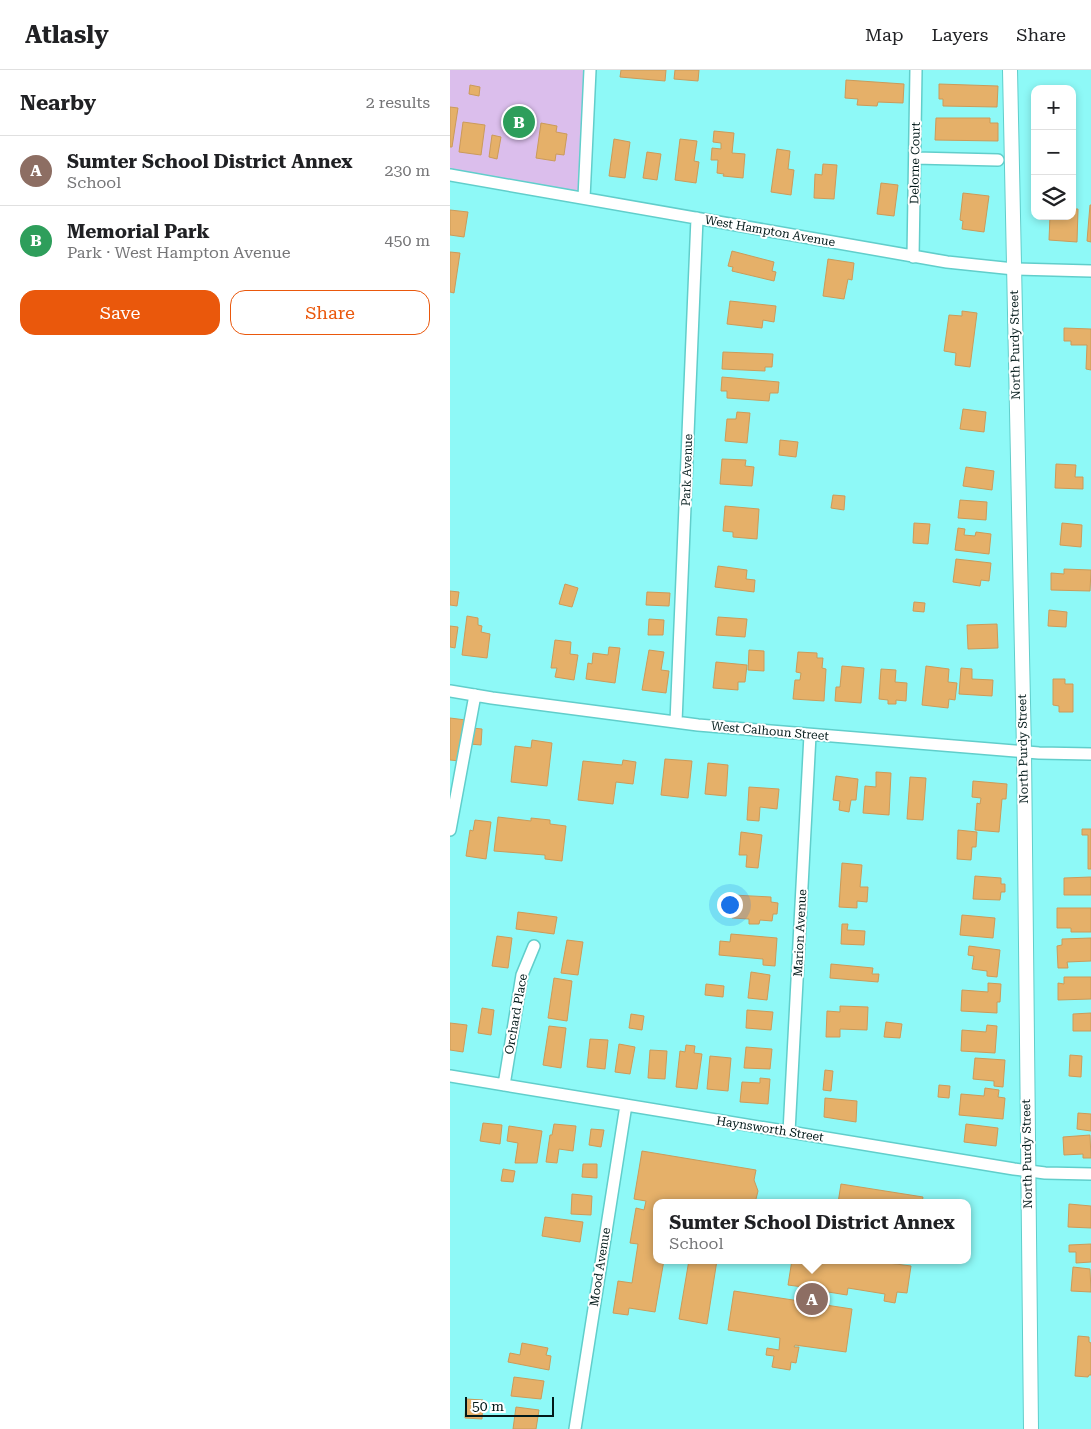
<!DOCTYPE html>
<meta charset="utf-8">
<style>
:root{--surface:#fff;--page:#f6f6f6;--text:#202124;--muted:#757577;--line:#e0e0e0;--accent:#ea580c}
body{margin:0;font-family:"Roboto Serif",serif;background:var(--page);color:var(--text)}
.controls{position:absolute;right:15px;top:15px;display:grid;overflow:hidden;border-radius:10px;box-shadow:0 2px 8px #0003}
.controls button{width:45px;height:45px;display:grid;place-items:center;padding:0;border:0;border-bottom:1px solid var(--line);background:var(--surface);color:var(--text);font:25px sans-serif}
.scale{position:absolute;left:15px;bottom:12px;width:89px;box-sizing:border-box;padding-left:5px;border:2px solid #021919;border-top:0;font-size:14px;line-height:18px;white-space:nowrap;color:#021919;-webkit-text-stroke:4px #fff;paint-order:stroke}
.you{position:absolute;left:279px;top:834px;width:18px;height:18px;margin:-12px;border:4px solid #fff;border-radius:50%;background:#1a73e8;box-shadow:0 0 0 8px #1a73e833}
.badge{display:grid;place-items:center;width:32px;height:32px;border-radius:50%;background:var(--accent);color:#fff;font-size:16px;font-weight:700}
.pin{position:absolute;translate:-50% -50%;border:2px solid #fff;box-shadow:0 1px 5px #0006}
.popup{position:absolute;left:203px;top:1129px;width:318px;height:65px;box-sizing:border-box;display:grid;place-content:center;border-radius:10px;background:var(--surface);filter:drop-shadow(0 1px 4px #0005);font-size:16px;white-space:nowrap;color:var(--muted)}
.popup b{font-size:19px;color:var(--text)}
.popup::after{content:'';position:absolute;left:50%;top:100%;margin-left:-10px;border:10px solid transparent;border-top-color:var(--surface)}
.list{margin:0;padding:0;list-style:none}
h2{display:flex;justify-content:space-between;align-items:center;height:65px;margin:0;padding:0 20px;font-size:21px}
h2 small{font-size:16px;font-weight:400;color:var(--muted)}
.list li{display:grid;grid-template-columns:32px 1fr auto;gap:15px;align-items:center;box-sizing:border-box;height:70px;padding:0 20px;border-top:1px solid var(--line)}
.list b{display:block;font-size:19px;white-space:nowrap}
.list p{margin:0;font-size:16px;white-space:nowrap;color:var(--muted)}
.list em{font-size:16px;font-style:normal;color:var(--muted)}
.actions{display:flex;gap:10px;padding:15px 20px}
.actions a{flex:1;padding:11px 0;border:1px solid var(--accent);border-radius:15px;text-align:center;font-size:18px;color:var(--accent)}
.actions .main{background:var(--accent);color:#fff}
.icon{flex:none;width:28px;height:28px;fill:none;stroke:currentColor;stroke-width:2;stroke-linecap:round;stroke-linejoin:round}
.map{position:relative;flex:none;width:641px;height:1359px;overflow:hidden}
header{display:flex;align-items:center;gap:30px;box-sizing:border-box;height:70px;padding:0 25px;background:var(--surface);border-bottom:1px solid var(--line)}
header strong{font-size:24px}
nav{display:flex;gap:28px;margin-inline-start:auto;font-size:18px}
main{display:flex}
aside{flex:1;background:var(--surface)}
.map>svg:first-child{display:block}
.green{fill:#dbbeec}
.building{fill:#e5b069;stroke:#cb9b5a}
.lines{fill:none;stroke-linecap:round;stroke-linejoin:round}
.minor-casing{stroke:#61cecb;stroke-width:14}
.tertiary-casing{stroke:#61cecb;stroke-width:16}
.minor{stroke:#fff;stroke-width:11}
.tertiary{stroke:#fff;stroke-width:14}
.labels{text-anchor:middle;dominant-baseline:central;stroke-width:4;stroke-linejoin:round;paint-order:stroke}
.street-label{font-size:12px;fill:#021919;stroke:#fff}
</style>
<header>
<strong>Atlasly</strong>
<nav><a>Map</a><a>Layers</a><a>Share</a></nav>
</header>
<main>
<aside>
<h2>Nearby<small>2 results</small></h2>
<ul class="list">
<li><span class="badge" style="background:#8d6e63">A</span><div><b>Sumter School District Annex</b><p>School</p></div><em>230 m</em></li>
<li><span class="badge" style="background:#2e9e5b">B</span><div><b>Memorial Park</b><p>Park · West Hampton Avenue</p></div><em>450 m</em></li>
</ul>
<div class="actions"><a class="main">Save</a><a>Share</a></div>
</aside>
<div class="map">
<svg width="641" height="1359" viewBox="0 0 641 1359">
<rect width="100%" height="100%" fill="#8ef9f7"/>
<!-- green -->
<path class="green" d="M0,0h140l-6,128 -134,-23z"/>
<!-- building -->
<path class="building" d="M171,0h45l-1,11 -45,-4z
M225,0h24l-1,11 -24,-2z
M396,10l58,4 -1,19 -25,-1 -1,4 -20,-1 1,-6 -13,-1z
M489,14l59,2 -1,21 -54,-1v-7h-4z
M20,15l10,2 -1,9 -10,-2z
M0,37l8,1 -6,39h-2z
M486,48h54v5h8v18l-63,-1z
M13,52l22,3 -4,30 -22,-3z
M91,53l16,3 -1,6 11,2 -3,21 -8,-1 -1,7 -19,-3z
M264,61l20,2 -2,20 13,1 -2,24 -20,-2 1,-2 -7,-1 1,-13h-7l1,-12 9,1v-6l-8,-1z
M42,65l9,2 -4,22 -8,-2z
M164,69l16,3 -5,36 -16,-2z
M230,69l17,2 -3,20 5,1 -3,21 -21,-3z
M327,79l13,2 -2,18 6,1 -3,25 -20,-3z
M197,82l14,2 -4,26 -14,-2z
M373,94l14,1 -3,34 -20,-1 1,-24 7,1z
M431,113l17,2 -4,31 -17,-2z
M513,123l26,3 -5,36 -22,-3 1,-8 -3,-1z
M640,135h1v37l-4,-1z
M622,139h6l-1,33 -28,-2 1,-24h22z
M0,140l18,2 -4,25 -14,-2z
M282,181l42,11 -2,9 4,1 -2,9 -42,-10 1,-4 -5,-1z
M0,182l10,1 -6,40 -4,-1z
M378,189l26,4 -2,17 -4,-1 -4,20 -21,-3z
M280,231l46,5 -2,16 -11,-2 -1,8 -35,-4z
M512,241l15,2 -7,54 -15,-2 1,-12 -12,-2 5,-36 13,1z
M614,258l27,1v41l-5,-1 1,-24h-16v-4h-7z
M273,282l50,2 -1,13h-7v4l-43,-2z
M272,307l57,5 -1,11h-8l-1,8 -42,-3v-7h-6z
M513,339l23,3 -2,20 -24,-3z
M287,342l13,1 -3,30 -22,-2 2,-22h9z
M330,370l18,2 -2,15 -17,-2z
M272,389l24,1 -1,6 9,1 -2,19 -32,-2z
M606,394l20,1 -1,12h8v12l-28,-1z
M516,397l28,4 -2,19 -29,-4z
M383,425l12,1 -1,14 -13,-2z
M510,430l27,2 -1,18 -28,-2z
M275,436l34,3 -2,30 -24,-2v-5l-10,-1z
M464,453l16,1 -2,20 -15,-1z
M612,453l20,2 -1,22 -21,-2z
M508,458l7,1 -1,6 11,1 1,-4 15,2 -2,20 -34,-4z
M506,489l35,4 -2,18 -8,-1 -1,6 -27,-4z
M268,496l29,4 -1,9 9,1 -1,12 -39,-5z
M614,499l27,1 -1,21 -39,-1v-17l13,1z
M115,514l13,4 -6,19 -13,-3z
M0,521l9,1 -2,14 -7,-1z
M197,522l23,1 -1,13 -23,-1z
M464,532l11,1 -1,9 -11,-1z
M599,540l18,2 -1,15 -18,-1z
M17,546l11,2v7l4,1 -1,6 9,2 -3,24 -25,-3z
M268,547l29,2 -2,18 -29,-2z
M199,549l15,1 -1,15h-15z
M547,554l1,24 -30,1 -1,-24z
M0,556l8,1 -3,21 -5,-1z
M105,570l16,2 -1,12 8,1 -4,25 -19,-3 2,-9h-6z
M159,577l11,1 -5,35 -29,-4 2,-16 4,1 1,-11 15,2z
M199,580l15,2 -3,18 8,1 -3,22 -24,-3z
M299,580l15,1v20l-16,-1z
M348,582l19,1v5h6l-1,10 4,1 -2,32 -31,-2 2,-19h5l1,-7 -5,-1z
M266,592l31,3 -2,17h-7v8l-25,-2z
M392,596l22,2 -3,35 -26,-2 1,-14h4z
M476,596l23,3 -1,13 9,1 -2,17 -6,-1 -1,9 -26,-3z
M511,598l11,1v10l21,1 -1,16 -33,-2z
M431,599l15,1 -1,12 12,1 -1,18 -10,-1v4h-8v-4l-9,-1z
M603,609h12v5h8v28h-14v-6l-6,-1z
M0,648l16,2 -6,41 -10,-1z
M22,658l10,1 -1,16 -11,-1z
M82,670l20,3 -5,43 -36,-4 4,-36 16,2z
M215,689l27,2 -4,37 -27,-3z
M173,690l13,2 -3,22 -17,-2 -3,22 -35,-4 5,-39 39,4z
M258,693l20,2 -2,31 -21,-2z
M426,702l15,1 -2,42 -26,-2 2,-27 11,1z
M386,706l22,3 -2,21h-5l-2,12 -10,-2 1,-9 -7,-1z
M460,707l16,1 -3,42 -16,-1z
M523,711l34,3 -1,15h-4l-3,33 -24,-2 2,-27 3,1 1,-6 -9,-1z
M299,717l30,2 -2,20 -17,-2 -1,14 -12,-1z
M48,747l33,4v-3l19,2v4l16,2 -4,35 -17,-2v-4l-51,-4z
M25,750l16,2 -5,37 -20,-3 4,-26 3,1z
M632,759h9v40h-3v-34h-6z
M508,760l19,2 -1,15h-4l-1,13 -14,-1z
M291,762l21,3 -4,33 -12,-1 1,-12h-8z
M392,793l20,2 -2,22h8l-1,15 -10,-1v7l-18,-1z
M525,806l26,2v6h4v8h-4l-1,8 -27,-1z
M641,807v18h-27v-17z
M283,825l38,2v5l7,1 -1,11h-4l-1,7 -12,-1 -1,4h-10v-5l-17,-1z
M607,838h34v24h-20v-4h-14z
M68,842l39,5 -3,17 -38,-5z
M512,845l33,3 -2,20 -33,-3z
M392,854h6l-1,6 18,1 -1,14 -23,-1z
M281,864l46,4 -2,28 -12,-1v-6l-44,-4 1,-14 10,1z
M47,866l15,2 -4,30 -16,-2z
M641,868v23l-24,1 1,6h-10l-1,-22 5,-1v-6z
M117,870l16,2 -5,33 -17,-2z
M519,876l31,4 -3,27 -10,-1v-5l-15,-2 2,-13 -6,-1z
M381,894l42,4 -1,6h7l-1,8 -48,-4z
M301,902l19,3 -3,25 -19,-2z
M614,907h27v22l-33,1v-17l6,1z
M104,908l18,3 -5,40 -19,-3z
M538,913l13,1 -1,18h-3v11l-36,-2 1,-21 26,2z
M256,914l18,2 -1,11 -18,-2z
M390,936l28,1 -1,23 -27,-1v8h-14l1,-26 13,1z
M32,938l12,2 -3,25 -13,-2z
M297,940l26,2 -2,18 -25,-2z
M641,943v18h-18v-17z
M181,944l13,2 -2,14 -13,-2z
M436,952l16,2 -2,14 -16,-1z
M0,953l17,2 -4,27 -13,-2z
M537,955l10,1 -2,27 -34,-2 1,-21 24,2z
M99,956l17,2 -5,40 -18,-3z
M140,969l18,1 -3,29 -18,-2z
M169,974l16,3 -5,27 -15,-2z
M236,975l9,1 -1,7 8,1 -5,35 -21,-2 4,-36 5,1z
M296,977l26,2 -2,20 -26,-1z
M200,980l17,1 -2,28 -17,-1z
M620,985l12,1 -1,21 -12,-1z
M260,986l21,2 -3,33 -21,-2z
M525,988l30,2 -2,27 -9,-1v-5l-21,-2z
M375,1000l8,1 -2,20 -8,-1z
M310,1008l10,1 -2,25 -28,-2 2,-20 18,1z
M489,1015l11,1 -1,12 -11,-1z
M535,1018l14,2 -1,7 7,1 -2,21 -44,-4 2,-21 23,2z
M375,1028l32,3 -1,21 -32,-5z
M628,1043l13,1v17l-14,-2z
M33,1053l19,2 -2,19 -20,-3z
M104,1054l22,2 -3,25 -14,-2 -2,14 -11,-1 4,-27h2z
M516,1054l32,4 -2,18 -32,-4z
M59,1056l33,5 -5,32h-22l3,-20 -11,-2z
M141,1059l13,1 -3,17 -12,-2z
M640,1065l1,23h-8v-4l-19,1 -1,-18z
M192,1081l114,19 -2,10 4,11 -3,12h-65l-16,-3 -1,3h-16v57h7l-9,52 -26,-4 -1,7 -15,-2 5,-32 14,2 6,-39 -8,-1 6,-35 8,2 2,-9 -12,-2z
M133,1094h14v14l-15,-1z
M53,1099l12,2 -2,11 -12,-1z
M391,1114l82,13 -1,6h-84z
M122,1124l20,2 -1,19 -20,-1z
M619,1134l22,2v22l-23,-1z
M95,1147l38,5 -3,20 -38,-6z
M641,1174v18l-15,1v-11h-7v-7z
M239,1190h28l-10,64 -28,-5z
M342,1190h96v3l23,3 -4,27 -10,-1 -2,11 -11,-2 1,-7 -37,-6 -1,7 -25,-4 -2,13 -19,-3 2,-14 -15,-2z
M623,1197l17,2 1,23 -20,-1z
M284,1221l118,18 -6,43 -51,-7 -1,2h5l-3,16 -5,-1 -1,8 -18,-3 2,-11 -8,-1 1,-7 12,2 1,-12 -52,-8z
M628,1266l11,1v5l2,1v32h-2l-1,2 -13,-1z
M72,1273l26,5 -2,7 5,1 -2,14 -41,-8 2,-9 10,2z
M64,1307l30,4 -3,18 -30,-3z
M16,1329l17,1 -1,19 -17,-1z
M66,1337l23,3 -3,19h-23z"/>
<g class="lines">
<!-- minor casing -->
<g class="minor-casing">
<path id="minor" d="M465,88l83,2
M0,105l497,87 67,7 77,2
M134,128l6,-128
M463,187l3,-187
M0,621l42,7 206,27 341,28 52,1
M226,652l21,-504
M0,760l25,-135
M0,1006l564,93 31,4 46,1
M54,1015l18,-110 12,-29
M339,1062l21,-397
M125,1359l51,-324"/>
</g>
<!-- tertiary casing -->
<g class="tertiary-casing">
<path id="tertiary" d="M560,0l14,681 7,678"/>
</g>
<!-- minor -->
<use href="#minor" class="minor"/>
<!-- tertiary -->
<use href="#tertiary" class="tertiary"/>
</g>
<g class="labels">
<!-- street labels -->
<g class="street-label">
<text transform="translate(465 93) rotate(-89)">Delorne Court</text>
<text transform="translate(320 161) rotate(10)">West Hampton Avenue</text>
<text transform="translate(565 275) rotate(-91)">North Purdy Street</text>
<text transform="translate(237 400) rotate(-88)">Park Avenue</text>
<text transform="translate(320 661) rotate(5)">West Calhoun Street</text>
<text transform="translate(573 679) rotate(-91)">North Purdy Street</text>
<text transform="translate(350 863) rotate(-87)">Marion Avenue</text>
<text transform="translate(66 944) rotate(-80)">Orchard Place</text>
<text transform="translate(320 1059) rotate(9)">Haynsworth Street</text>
<text transform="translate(577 1084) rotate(-91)">North Purdy Street</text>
<text transform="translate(150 1197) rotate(-81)">Mood Avenue</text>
</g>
</g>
</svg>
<div class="controls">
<button>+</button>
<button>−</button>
<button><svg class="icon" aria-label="layers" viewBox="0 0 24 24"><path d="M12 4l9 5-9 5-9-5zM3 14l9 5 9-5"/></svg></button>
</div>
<div class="scale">50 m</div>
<div class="you"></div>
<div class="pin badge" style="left:362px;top:1229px;background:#8d6e63">A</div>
<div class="popup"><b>Sumter School District Annex</b>School</div>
<div class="pin badge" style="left:69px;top:52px;background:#2e9e5b">B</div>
</div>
</main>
